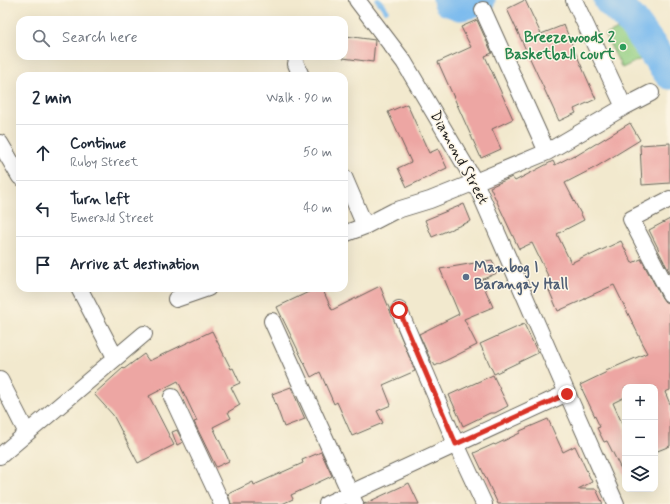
<!DOCTYPE html>
<meta charset="utf-8">
<style>
:root{--surface:#fff;--page:#f2f2f3;--text:#1f2937;--muted:#747a83;--line:#e0e1e3}
body{margin:0;font-family:Mynerve,sans-serif;background:var(--page);color:var(--text)}
.controls{position:absolute;right:12px;bottom:12px;display:grid;overflow:hidden;border-radius:8px;box-shadow:0 4px 16px #0002}
.controls button{width:36px;height:36px;display:grid;place-items:center;padding:0;border:0;border-bottom:1px solid var(--line);background:var(--surface);color:var(--text);font:20px sans-serif}
.stop{position:absolute;width:12px;height:12px;margin:-9px;border:3px solid #d93025;border-radius:50%;background:#fff}
.stop.end{background:#d93025;border-color:#fff;box-shadow:0 1px 4px #0008}
.list{margin:0;padding:0;list-style:none}
h2{display:flex;justify-content:space-between;align-items:center;height:52px;margin:0;padding:0 16px;font-size:17px}
h2 small{font-size:13px;font-weight:400;color:var(--muted)}
.list li{display:grid;grid-template-columns:26px 1fr auto;gap:12px;align-items:center;box-sizing:border-box;height:56px;padding:0 16px;border-top:1px solid var(--line)}
.list b{display:block;font-size:15px;white-space:nowrap}
.list p{margin:0;font-size:13px;white-space:nowrap;color:var(--muted)}
.list em{font-size:13px;font-style:normal;color:var(--muted)}
.icon{flex:none;width:22px;height:22px;fill:none;stroke:currentColor;stroke-width:2;stroke-linecap:round;stroke-linejoin:round}
.map{position:relative;flex:none;width:670px;height:504px;overflow:hidden}
.search{position:absolute;background:var(--surface);box-shadow:0 4px 16px #0002;left:16px;top:16px;width:332px;height:44px;display:flex;align-items:center;gap:10px;box-sizing:border-box;padding:0 14px;border-radius:12px;color:var(--muted);font-size:15px}
.panel{position:absolute;background:var(--surface);box-shadow:0 4px 16px #0002;left:16px;top:72px;width:332px;height:220px;border-radius:12px}
.map>svg:first-child{display:block}
.green{fill:#94cf84;stroke:#587650}
.lines{fill:none;stroke-linecap:round;stroke-linejoin:round}
.stream{stroke:#79baee;stroke-width:5.5}
.river{stroke:#79baee;stroke-width:33}
.building{fill:#eda6a3}
.street-casing{stroke:#67645a;stroke-width:18}
.street{stroke:#fff;stroke-width:16}
.route{stroke:#d93025;stroke-width:5}
.leisure-dot{fill:#2e9e5b;stroke:#fcf5e5;stroke-width:1.5}
.service-dot{fill:#5c6f8a;stroke:#fcf5e5;stroke-width:1.5}
.labels{text-anchor:middle;dominant-baseline:central;stroke-width:3;stroke-linejoin:round;paint-order:stroke}
.leisure-label{font-size:15px;font-weight:bold;fill:#27864d;stroke:#fcf5e5;text-anchor:end}
.street-label{font-size:15px;fill:#1c1c1c;stroke:#fcf5e5}
.service-label{font-size:15px;font-weight:bold;fill:#4e5e75;stroke:#fcf5e5;text-anchor:start}
</style>
<div class="map">
<svg width="670" height="504" viewBox="0 0 670 504">
<rect width="100%" height="100%" fill="#fcf5e5"/>
<filter id="ink" filterUnits="userSpaceOnUse"><feTurbulence type="fractalNoise" baseFrequency=".025" numOctaves="2"/><feDisplacementMap in="SourceGraphic" scale="8" xChannelSelector="R" yChannelSelector="G"/><feConvolveMatrix kernelMatrix="1 2 1 2 8 2 1 2 1" color-interpolation-filters="sRGB"/></filter>
<filter id="wash" filterUnits="userSpaceOnUse"><feTurbulence type="fractalNoise" baseFrequency=".012" numOctaves="4" result="noise"/><feDisplacementMap in="SourceGraphic" scale="16" xChannelSelector="R" yChannelSelector="G"/><feGaussianBlur stdDeviation="0.9" result="paint"/><feColorMatrix in="noise" values="0 0 0 0 0 0 0 0 0 0 0 0 0 0 0 0 0 1.4 0 .05"/><feComposite in="paint" operator="in"/></filter>
<g filter="url(#wash)">
<rect width="100%" height="100%" fill="#f2e9ce"/>
<!-- green -->
<path class="green" d="M625,26l16,33 -19,9 -17,-33z"/>
<g class="lines">
<!-- stream -->
<path class="stream" d="M378,0l8,10"/>
<!-- river -->
<path class="river" d="M449,0l11,4 19,-4
M610,0l21,20 39,53"/>
</g>
<g id="blocks">
<!-- building -->
<path class="building" d="M525,0l16,34 23,-9 6,15 26,59 -22,10 2,4 -17,8 -52,-112z
M477,20l15,33 -7,3 28,63 -21,10 9,20 -20,9 -43,-96 33,-15 -10,-20z
M346,36l29,4 -2,22 -30,-4 1,-2z
M407,104l22,49 9,-4 9,19 -40,19 -9,-19 13,-6 -23,-50z
M630,123l10,17 -44,27 -31,16 19,37 -27,14 14,29 18,-9v2l32,-15 11,22 9,-4 21,39 3,4 5,1v87l-5,2 5,12v42l-15,6v-65h-30v10l-12,6 12,27v47l-18,-36 -3,1 -7,-14 3,-1 -20,-42 27,-13 -1,-1 41,-18 -5,-9h1l-29,-59 -29,13v1l-27,12 -10,-23 5,-2 -21,-43 -13,6 -29,-62 22,-10 3,4 38,-20 2,4 19,-10v2z
M670,143v40l-28,2 -2,-40z
M464,204l7,17 -39,16 -7,-17z
M670,219v54l-12,-23h1l-10,-20z
M492,260l5,13 -16,7 12,27 -29,12 13,26 -42,21 -2,-4 -1,1 -13,-29 40,-20 -19,-45z
M380,286l35,85 -32,14 8,20 -14,6 6,12 -31,13 -15,-34 -3,2 -14,-32 -9,5 -34,-70 40,-19h5l10,22z
M524,324l14,29 -44,21 -14,-30z
M212,331l19,38 2,-1 7,15 -9,4 9,18 -12,7 3,6 -18,9 16,34 -13,6 -22,-45 3,-1 -19,-40 -29,15 25,49 -36,18 -25,-48 -19,-21 29,-26 1,1 20,-15 5,7z
M493,375l15,31 -13,7h-5l-27,13 -14,-31z
M291,387l14,32 -21,8 -12,-33z
M548,419l15,33 12,-6 17,36 -14,7h18l7,15h-105l-24,-51 20,-9 1,1 25,-12v-2z
M177,430l6,12 -6,3 -5,-13z
M321,452l11,24 -41,19 2,4 -11,5h-51l-3,-10 25,-12 1,3 49,-22 -1,-3z
M409,483l10,21h-55z"/>
</g>
</g>
<g filter="url(#ink)">
<use href="#blocks" fill-opacity="0" stroke="#67645a" stroke-width="1"/>
<g class="lines">
<!-- street casing -->
<g class="street-casing">
<path id="street" d="M357,0l47,62 71,120 92,211 49,111
M574,0l50,107
M483,10l64,142
M296,64l5,12
M0,143l20,34
M344,177l21,49
M670,199l-39,20 39,75
M344,234l21,-8 29,-15 36,-11 45,-18 72,-30 77,-45 27,-14
M79,288l36,69
M176,299l32,-11
M399,310l57,134 28,60
M272,321l83,183
M0,380l27,53
M172,397l50,107
M0,456l144,-122
M327,504l240,-111"/>
</g>
<!-- street -->
<use href="#street" class="street"/>
</g>
</g>
<g class="lines" filter="url(#ink)">
<!-- route -->
<path class="route" d="M399,310l57,134 111,-50"/>
</g>
<!-- markers -->
<circle class="leisure-dot" cx="623" cy="47" r="4"/>
<circle class="service-dot" cx="466" cy="277" r="4"/>
<g class="labels">
<!-- leisure labels -->
<g class="leisure-label">
<text x="615" y="38">Breezewoods 2<tspan x="615" dy="17">Basketball court</tspan></text>
</g>
<!-- street labels -->
<g class="street-label">
<text transform="translate(459 158) rotate(61)">Diamond Street</text>
</g>
<!-- service labels -->
<g class="service-label">
<text x="474" y="268">Mambog I<tspan x="474" dy="17">Barangay Hall</tspan></text>
</g>
</g>
</svg>
<div class="controls">
<button>+</button>
<button>−</button>
<button><svg class="icon" aria-label="layers" viewBox="0 0 24 24"><path d="M12 4l9 5-9 5-9-5zM3 14l9 5 9-5"/></svg></button>
</div>
<div class="stop" style="left:399px;top:310px"></div>
<div class="stop end" style="left:567px;top:394px"></div>
<div class="search"><svg class="icon" aria-label="search" viewBox="0 0 24 24"><circle cx="10" cy="10" r="6"/><path d="M15 15l6 6"/></svg>Search here</div>
<section class="panel">
<h2>2 min<small>Walk · 90 m</small></h2>
<ul class="list">
<li><svg class="icon" aria-label="ahead" viewBox="0 0 24 24"><path d="M12 20V5M6 11l6-6 6 6"/></svg><div><b>Continue</b><p>Ruby Street</p></div><em>50 m</em></li>
<li><svg class="icon" aria-label="left" viewBox="0 0 24 24"><path d="M17 20v-9H6M10 6l-5 5 5 5"/></svg><div><b>Turn left</b><p>Emerald Street</p></div><em>40 m</em></li>
<li><svg class="icon" aria-label="arrive" viewBox="0 0 24 24"><path d="M6 21V4h12l-3 4 3 4H6"/></svg><div><b>Arrive at destination</b></div></li>
</ul>
</section>
</div>
